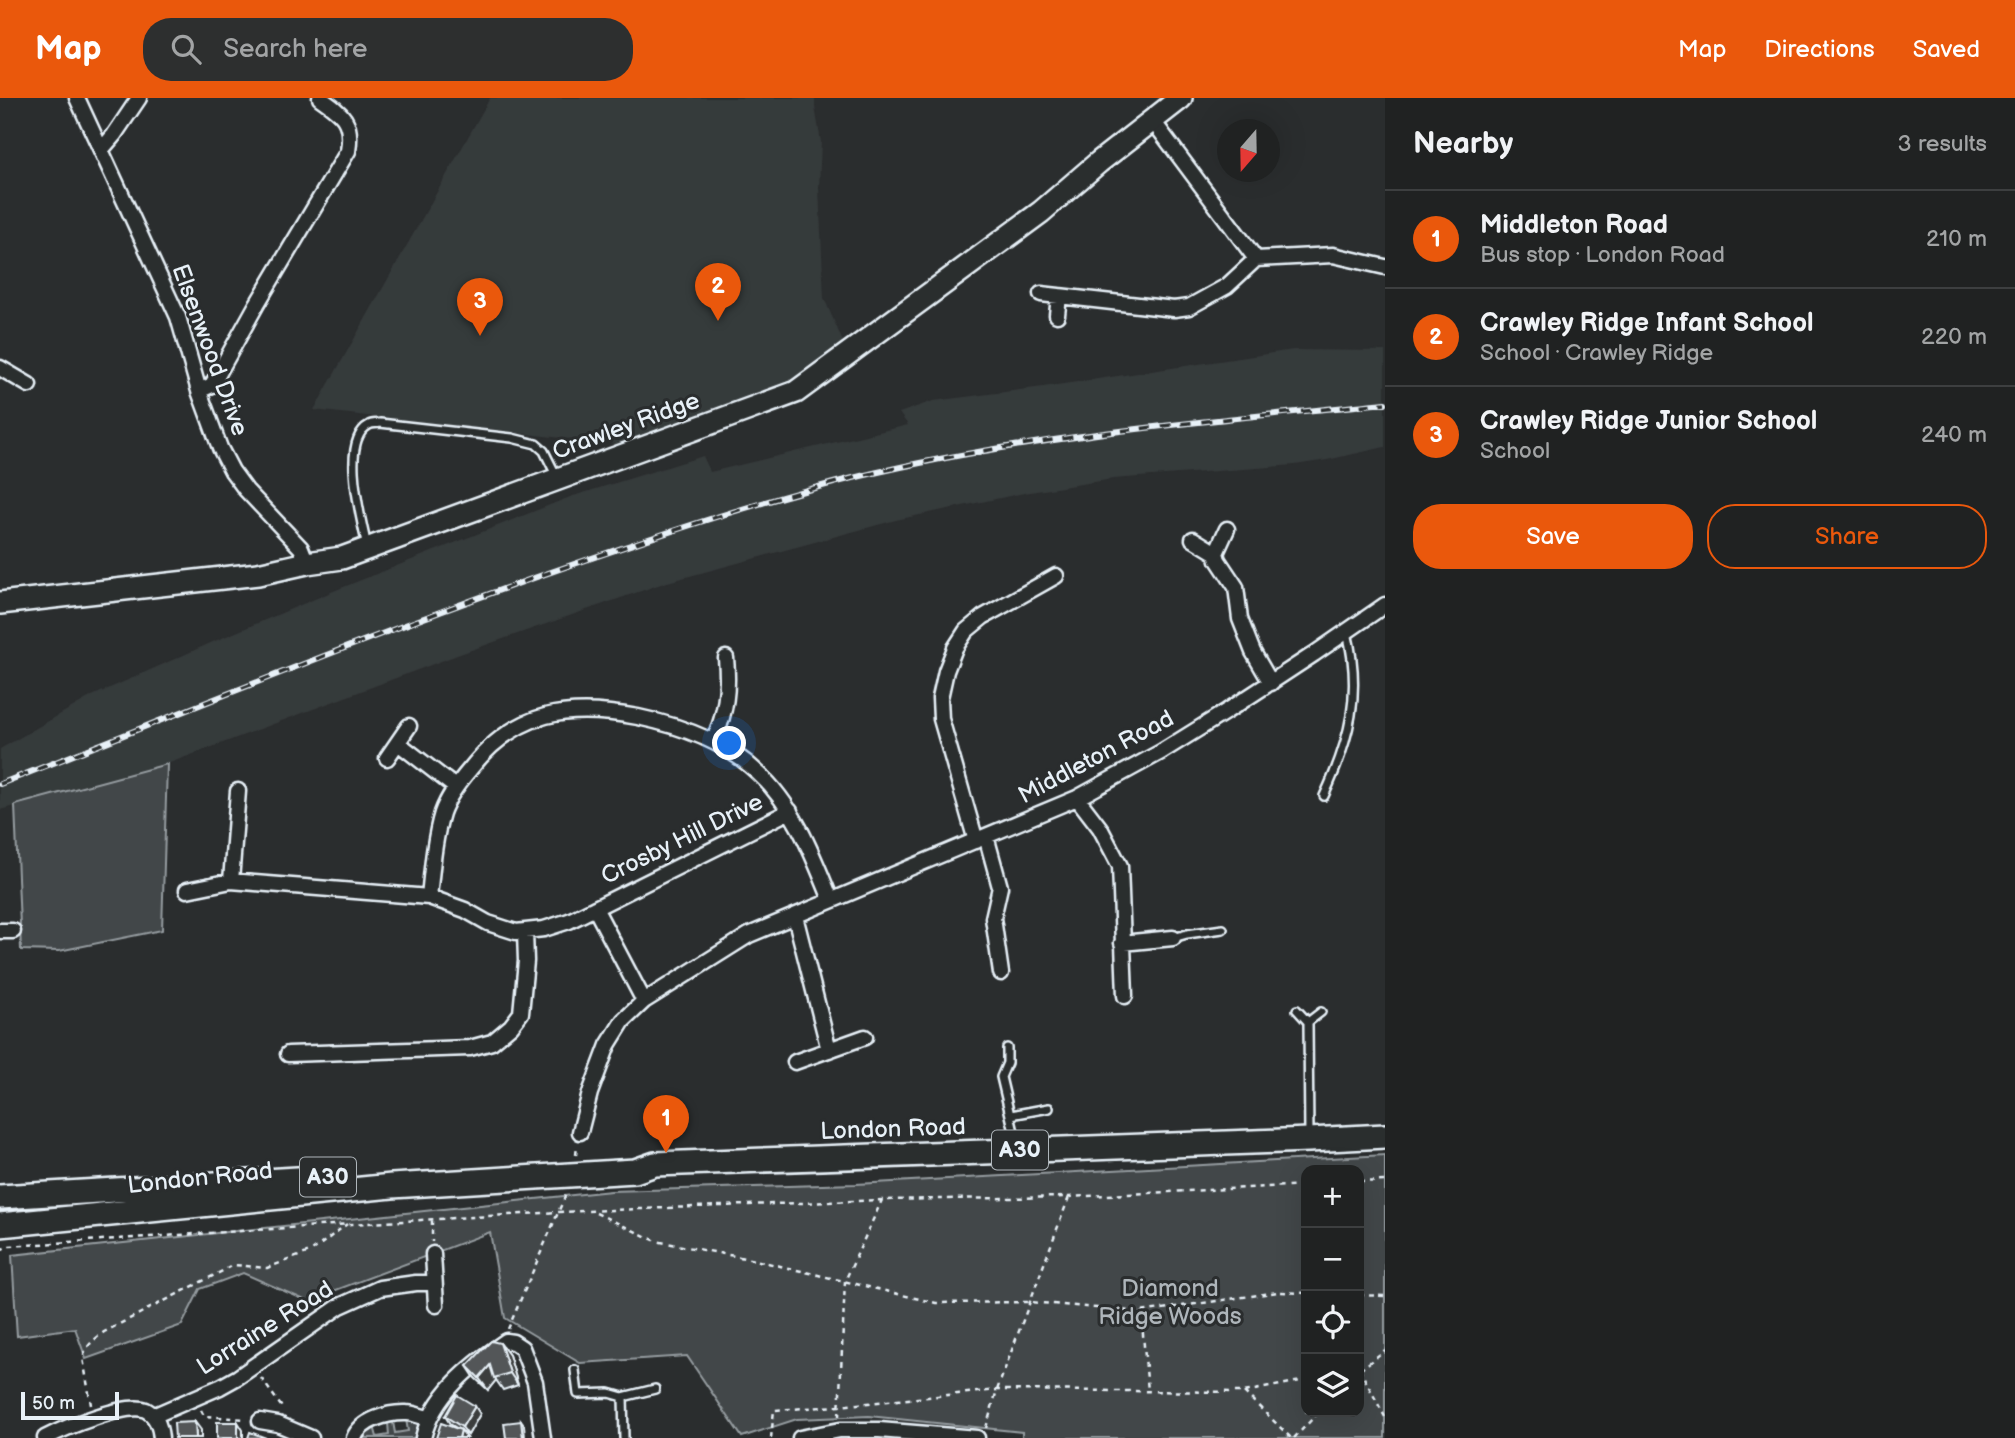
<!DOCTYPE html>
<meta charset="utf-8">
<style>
:root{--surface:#202222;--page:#2d2f2f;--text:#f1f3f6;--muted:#a2a4a5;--line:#3d3f40;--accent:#ea580c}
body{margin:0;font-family:"Balsamiq Sans",sans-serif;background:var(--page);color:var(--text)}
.controls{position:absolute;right:21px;bottom:21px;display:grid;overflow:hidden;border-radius:14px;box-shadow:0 7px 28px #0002}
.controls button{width:63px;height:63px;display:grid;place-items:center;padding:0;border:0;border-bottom:2px solid var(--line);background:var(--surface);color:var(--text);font:35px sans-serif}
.compass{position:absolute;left:1217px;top:21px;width:63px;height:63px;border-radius:50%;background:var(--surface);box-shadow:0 7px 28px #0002;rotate:200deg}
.scale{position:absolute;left:21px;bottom:18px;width:98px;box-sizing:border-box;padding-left:7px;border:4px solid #e8f1f8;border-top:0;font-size:19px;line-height:24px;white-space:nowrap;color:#e8f1f8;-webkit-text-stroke:5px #2a2d2e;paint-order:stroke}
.you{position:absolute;left:730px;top:646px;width:24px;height:24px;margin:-18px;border:5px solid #fff;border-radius:50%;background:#1a73e8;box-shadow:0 0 0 10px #1a73e833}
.badge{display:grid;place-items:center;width:46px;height:46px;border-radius:50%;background:var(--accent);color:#fff;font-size:23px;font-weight:700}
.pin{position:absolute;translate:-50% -58px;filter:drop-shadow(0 2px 4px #0008)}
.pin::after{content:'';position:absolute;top:37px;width:24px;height:21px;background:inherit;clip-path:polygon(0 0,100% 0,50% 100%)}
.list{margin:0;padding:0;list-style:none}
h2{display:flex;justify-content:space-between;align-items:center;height:91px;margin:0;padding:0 28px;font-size:30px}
h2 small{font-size:23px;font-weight:400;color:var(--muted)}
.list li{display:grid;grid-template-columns:46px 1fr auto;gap:21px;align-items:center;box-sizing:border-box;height:98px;padding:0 28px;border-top:2px solid var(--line)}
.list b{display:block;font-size:26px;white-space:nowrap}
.list p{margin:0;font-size:23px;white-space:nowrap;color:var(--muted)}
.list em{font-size:23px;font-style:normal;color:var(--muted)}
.actions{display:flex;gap:14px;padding:21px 28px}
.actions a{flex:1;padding:16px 0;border:2px solid var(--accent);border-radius:28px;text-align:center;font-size:24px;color:var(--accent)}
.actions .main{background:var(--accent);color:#fff}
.icon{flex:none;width:38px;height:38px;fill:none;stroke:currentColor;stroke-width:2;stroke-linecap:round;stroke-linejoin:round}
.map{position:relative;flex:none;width:1385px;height:1340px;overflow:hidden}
header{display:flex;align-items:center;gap:42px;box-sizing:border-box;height:98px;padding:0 35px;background:var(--accent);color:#fff}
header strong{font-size:33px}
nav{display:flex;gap:38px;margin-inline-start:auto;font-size:24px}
.search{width:490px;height:63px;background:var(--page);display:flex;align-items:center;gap:18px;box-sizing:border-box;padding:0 24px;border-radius:28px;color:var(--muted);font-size:26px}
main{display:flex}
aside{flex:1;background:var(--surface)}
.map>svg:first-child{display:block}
.built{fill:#363a3b}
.green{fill:#424648;stroke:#959ca0;stroke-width:2;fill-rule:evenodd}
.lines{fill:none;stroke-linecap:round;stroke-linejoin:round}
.lane-casing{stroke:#e8f1f8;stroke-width:12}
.street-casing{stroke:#e8f1f8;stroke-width:19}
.secondary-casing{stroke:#e8f1f8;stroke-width:26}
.primary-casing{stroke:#e8f1f8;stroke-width:28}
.path{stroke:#e8f1f8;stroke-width:2.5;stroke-dasharray:5 5;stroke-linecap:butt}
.lane{stroke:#2a2d2e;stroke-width:7}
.street{stroke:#2a2d2e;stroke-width:14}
.secondary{stroke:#2a2d2e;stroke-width:21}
.primary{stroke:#2a2d2e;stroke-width:23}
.rail-casing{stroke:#e8f1f8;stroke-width:6}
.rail{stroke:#2a2d2e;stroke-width:3.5;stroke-dasharray:10;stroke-linecap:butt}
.wall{fill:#474b4d;stroke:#e8f1f8;stroke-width:2}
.shaded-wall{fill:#3a3d3e;stroke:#e8f1f8;stroke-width:2}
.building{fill:#535759;stroke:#e8f1f8;stroke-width:2}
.labels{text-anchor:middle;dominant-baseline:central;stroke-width:6;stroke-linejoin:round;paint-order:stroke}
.shield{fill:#2a2d2e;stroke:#afb6bb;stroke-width:2}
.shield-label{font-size:23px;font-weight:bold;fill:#e8f1f8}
.street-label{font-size:24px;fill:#e8f1f8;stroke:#2a2d2e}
.park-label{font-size:24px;fill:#aeb5ba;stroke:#2a2d2e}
</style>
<header>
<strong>Map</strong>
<div class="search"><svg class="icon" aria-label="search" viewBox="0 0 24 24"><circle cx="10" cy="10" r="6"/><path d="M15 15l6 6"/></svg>Search here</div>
<nav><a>Map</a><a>Directions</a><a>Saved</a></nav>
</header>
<main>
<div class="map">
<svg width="1385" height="1340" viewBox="0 0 1385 1340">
<rect width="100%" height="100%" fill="#2a2d2e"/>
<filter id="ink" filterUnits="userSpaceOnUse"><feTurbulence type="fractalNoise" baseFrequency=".0143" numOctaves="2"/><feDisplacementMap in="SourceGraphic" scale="14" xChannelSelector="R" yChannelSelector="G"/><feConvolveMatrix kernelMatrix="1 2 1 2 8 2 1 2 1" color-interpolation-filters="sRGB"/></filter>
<g filter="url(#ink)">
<!-- built -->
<path class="built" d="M490,0h325v9l6,35 -2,46 5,110 20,46 -55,41 -26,13 -148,46 -301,-34z
M1293,252l92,1v96l-58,13 -32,5 -182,14 -89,14 -128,27 -232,63 -204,71 -293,110 -167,46v-61l92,-53 123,-55 121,-51 234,-93 133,-41 7,16 198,-47 -9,-12 34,-12 110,-14z"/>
<!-- green -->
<path class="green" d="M167,666l-5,166 -103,21 -38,-1 -6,-145z
M1385,1057v283h-363v-6l-153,-16 -72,3 -55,18 -55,-81 -107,7 -75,-45 -15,-86 -183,69 -64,-28 -43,16 -18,36 -96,34 -11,-31 -58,8 -5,-81 599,-64 245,-7zM1306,1072h53v242h-53z
M406,1321c13,3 16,7 12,19h-60l16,-12 3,11 12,-2 -1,-12 5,-1 2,11 13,-2z"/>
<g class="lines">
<!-- lane casing -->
<g class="lane-casing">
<path id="lane" d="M367,449c-5,-26 -28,-106 2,-122 3,-2 7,-1 11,-2l132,15 24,6 8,7 12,24
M1324,698c26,-56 38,-103 23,-164
M1173,840l14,-4 36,-5
M1297,912l11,12 1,114
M1308,924l13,-10
M1007,950v15l-6,14 17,72
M1011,1017l38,-7
M575,1272l3,24 31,-1 14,4 32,-8
M623,1299l1,41"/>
</g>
<!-- street casing -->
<g class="street-casing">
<path id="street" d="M77,0l101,219 21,74 21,57 12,23 14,19 55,58 6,15
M1153,23l103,138
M102,51l12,-14 25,-37
M1041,196l133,15 15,-2 38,-21 29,-27 77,-4 52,12
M1057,217l2,-19
M0,270l29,17
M199,293l13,-6 45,-81 91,-153c5,-30 -5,-37 -28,-53
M1193,441l23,14 2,7 18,27 4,32 13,33 18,31
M1216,455l11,-24
M714,643c12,-30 15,-51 12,-83
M398,645l57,44
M387,660l22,-32
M1077,700l23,30 20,38 5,130
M986,738l14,51 -7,31 8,55
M976,743l-35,-122 -1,-21 6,-27 9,-23 11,-17 17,-14 73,-41
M231,783l7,-90
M187,792l44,-9 198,16 36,13 23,13 28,9 28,-3 25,-8 221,-110
M429,799c3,-28 5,-57 13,-84 6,-17 17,-31 29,-45 46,-58 98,-64 167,-51 43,9 87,24 119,55 37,33 56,83 74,128
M595,810l49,93
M795,818l34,134
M0,833h13
M1122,845l51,-5
M288,956l182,-6 22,-6 19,-16 10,-13 5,-52 -1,-29
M795,964l70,-25
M580,1034l10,-39 18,-48 15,-24 21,-20 105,-66 328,-137 84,-46 66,-41 87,-57 71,-49
M433,1156l3,51
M153,1318l67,-29 18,-10 102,-71 40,-18 36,-5h18
M260,1323l18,3 33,14
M45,1340c19,-10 82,-36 101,-28 11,6 14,17 15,28
M354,1340c7,-18 34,-26 53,-25 6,0 15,4 21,5
M423,1340c10,-43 48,-73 83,-97l7,1 9,6 13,34 8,56
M800,1340l40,-8h39l98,8"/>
</g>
<!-- secondary casing -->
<g class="secondary-casing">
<path id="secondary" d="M0,505l258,-29 49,-11 35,-5 454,-166 245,-180 58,-50 82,-64"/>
</g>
<!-- primary casing -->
<g class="primary-casing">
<path id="primary" d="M0,1099l331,-20
M0,1127l392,-39 243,-15 20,-7 654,-24 76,-4"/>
</g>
<!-- path -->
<path class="path" d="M576,1057l1,-9
M1359,1084l26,-1
M596,1115l60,28 99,19 181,43 94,-1 111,10 137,-20 28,1
M432,1122v22
M0,1152l9,-4 325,-21 225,-13 323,-12 187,-3 237,-12
M1359,1197l26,1
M1141,1214l7,79
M508,1231l58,-135
M1360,1272l25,-20
M1359,1273l1,-1 25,47
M261,1280l20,28 1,4
M1244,1294l47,46
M91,1307l-8,-47c2,-12 12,-19 21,-26l130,-67 33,3 45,-17 35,-27
M201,1312l3,6 42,3
M839,1318l6,-135 37,-81
M986,1330l11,-38 72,-193
M771,1340l3,-28 65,-4 158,-16 247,2 62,-12
M1294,1340l25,-26"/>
<!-- lane -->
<use href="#lane" class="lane"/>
<!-- street -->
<use href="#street" class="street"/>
<!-- secondary -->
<use href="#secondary" class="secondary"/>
<!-- primary -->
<use href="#primary" class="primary"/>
<!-- rail casing -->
<g class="rail-casing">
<path id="rail" d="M0,686c194,-76 386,-156 583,-223 91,-31 184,-62 278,-85 171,-41 349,-55 524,-73"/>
</g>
<!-- rail -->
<use href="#rail" class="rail"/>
</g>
<!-- wall -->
<path class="wall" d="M500,1245l9,12 9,30 -15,5 -7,-10 -8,10 -13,-12 -8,-12z
M480,1316l-12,21 -6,-4 5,7h-31l22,-9 -8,-5 -5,-8z"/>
<!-- shaded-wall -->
<path class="shaded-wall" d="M500,1245l9,12 9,30 -8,-12z
M490,1267l6,15 -8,10 -9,-12z
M475,1308l5,8 -12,21 -6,-8z
M521,1323l3,4 1,13h-2z
M195,1324l6,8v8h-5z
M238,1324l5,8v8h-5z
M461,1332l6,8h-8z"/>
<!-- building -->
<path class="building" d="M491,1243l9,2 10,30 -16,5 -4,-13 -11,13 -12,-12z
M457,1297l18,11 -13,21 -17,-11z
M521,1323l2,17h-17l-2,-15z
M195,1324l1,16h-21l-1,-15z
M217,1324h21v16h-21z
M441,1325l20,7 -2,8h-23z
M250,1334l16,6h-18z"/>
</g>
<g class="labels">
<!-- shield labels -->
<g class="shield">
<rect x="992" y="1032.5" width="56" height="39" rx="5"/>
<rect x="300" y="1059.5" width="56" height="39" rx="5"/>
</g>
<g class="shield-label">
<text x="1020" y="1052">A30</text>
<text x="328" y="1079">A30</text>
</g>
<!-- street labels -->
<g class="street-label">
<text transform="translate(210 252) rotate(70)">Elsenwood Drive</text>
<text transform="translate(626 328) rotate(-20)">Crawley Ridge</text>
<text transform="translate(1096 659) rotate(-28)">Middleton Road</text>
<text transform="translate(682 741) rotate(-26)">Crosby Hill Drive</text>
<text transform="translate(893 1031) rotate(-2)">London Road</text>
<text transform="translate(200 1080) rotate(-6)">London Road</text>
<text transform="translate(265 1230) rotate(-32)">Lorraine Road</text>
</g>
<!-- park labels -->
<g class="park-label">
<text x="1170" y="1190">Diamond<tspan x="1170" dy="28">Ridge Woods</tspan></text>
</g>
</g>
</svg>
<div class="controls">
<button>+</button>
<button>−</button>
<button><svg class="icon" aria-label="locate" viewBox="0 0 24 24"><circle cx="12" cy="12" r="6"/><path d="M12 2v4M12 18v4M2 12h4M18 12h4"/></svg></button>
<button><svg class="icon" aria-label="layers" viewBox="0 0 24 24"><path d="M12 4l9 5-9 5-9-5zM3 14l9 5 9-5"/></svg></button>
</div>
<svg class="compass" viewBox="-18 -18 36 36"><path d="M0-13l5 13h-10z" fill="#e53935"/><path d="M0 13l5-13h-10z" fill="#a2a4a5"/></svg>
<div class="scale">50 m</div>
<div class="you"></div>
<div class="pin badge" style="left:666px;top:1055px">1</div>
<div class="pin badge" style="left:718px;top:223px">2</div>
<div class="pin badge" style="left:480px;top:238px">3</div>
</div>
<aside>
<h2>Nearby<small>3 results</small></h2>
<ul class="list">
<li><span class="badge">1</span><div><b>Middleton Road</b><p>Bus stop · London Road</p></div><em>210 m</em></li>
<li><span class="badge">2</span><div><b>Crawley Ridge Infant School</b><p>School · Crawley Ridge</p></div><em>220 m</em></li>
<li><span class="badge">3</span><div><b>Crawley Ridge Junior School</b><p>School</p></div><em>240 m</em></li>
</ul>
<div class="actions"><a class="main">Save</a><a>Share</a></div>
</aside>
</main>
